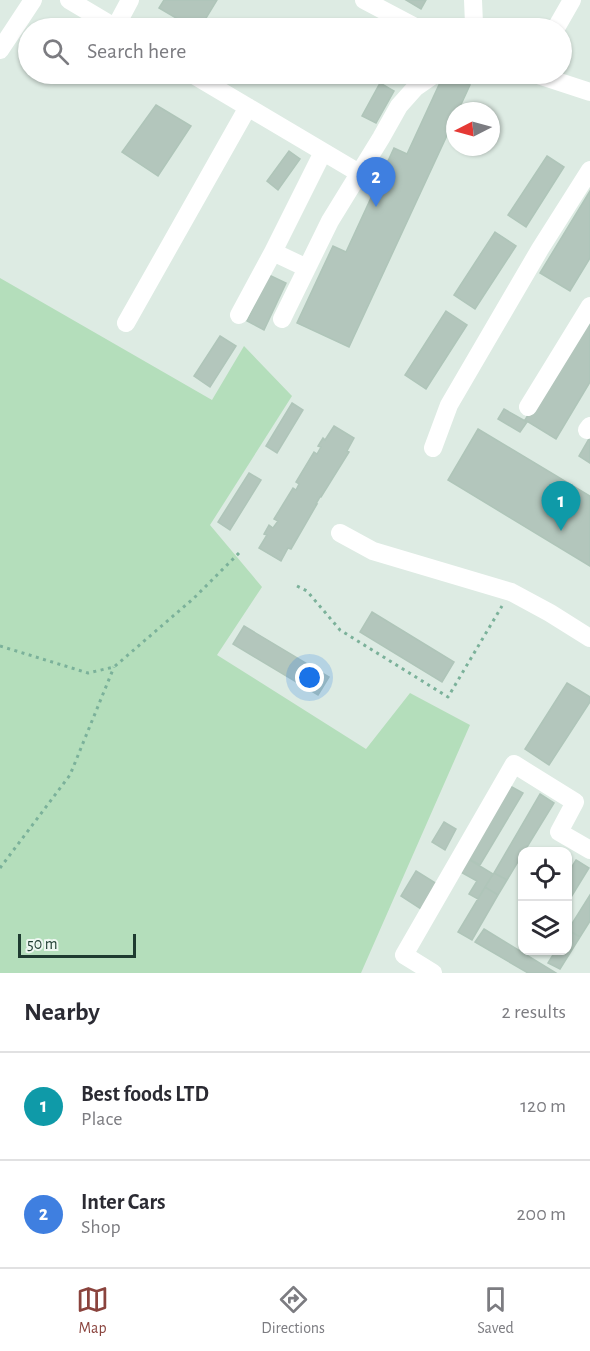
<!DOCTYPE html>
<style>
:root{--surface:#fff;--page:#f2f2f3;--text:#2b2b33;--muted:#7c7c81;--line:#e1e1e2;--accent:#8a433d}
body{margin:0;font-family:"Alegreya Sans",sans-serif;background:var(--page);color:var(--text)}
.controls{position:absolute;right:18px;bottom:18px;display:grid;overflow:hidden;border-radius:12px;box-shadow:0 2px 4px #0004}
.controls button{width:54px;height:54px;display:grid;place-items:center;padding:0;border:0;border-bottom:2px solid var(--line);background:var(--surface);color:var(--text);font:30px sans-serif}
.compass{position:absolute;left:446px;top:102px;width:54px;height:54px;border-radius:50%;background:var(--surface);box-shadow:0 2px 4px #0004;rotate:264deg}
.scale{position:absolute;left:18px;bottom:15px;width:118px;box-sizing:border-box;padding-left:6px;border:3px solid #1e3b30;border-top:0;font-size:16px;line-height:21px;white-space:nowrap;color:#1e3b30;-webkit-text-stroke:4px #eef7f1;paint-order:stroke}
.you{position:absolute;left:310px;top:678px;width:21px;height:21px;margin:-15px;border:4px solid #fff;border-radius:50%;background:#1a73e8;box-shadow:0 0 0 9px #1a73e833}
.badge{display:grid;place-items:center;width:39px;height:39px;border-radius:50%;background:var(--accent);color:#fff;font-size:20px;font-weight:700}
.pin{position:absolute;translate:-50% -50px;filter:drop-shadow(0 2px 3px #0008)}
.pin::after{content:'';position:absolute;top:32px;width:21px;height:18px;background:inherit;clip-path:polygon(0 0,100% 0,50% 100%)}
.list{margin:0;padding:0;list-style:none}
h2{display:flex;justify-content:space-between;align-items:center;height:78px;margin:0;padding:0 24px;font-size:26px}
h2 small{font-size:20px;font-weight:400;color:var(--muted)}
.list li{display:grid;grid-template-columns:39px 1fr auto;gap:18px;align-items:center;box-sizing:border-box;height:108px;padding:0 24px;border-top:2px solid var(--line)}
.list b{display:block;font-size:22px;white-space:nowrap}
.list p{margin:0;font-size:20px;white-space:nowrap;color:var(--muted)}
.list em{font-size:20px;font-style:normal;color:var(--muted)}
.icon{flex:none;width:33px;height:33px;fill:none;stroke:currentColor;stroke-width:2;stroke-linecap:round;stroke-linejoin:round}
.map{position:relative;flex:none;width:590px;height:973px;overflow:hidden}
.search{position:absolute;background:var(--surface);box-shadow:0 2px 4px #0004;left:18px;right:18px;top:18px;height:66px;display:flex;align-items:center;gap:15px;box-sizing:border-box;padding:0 21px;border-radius:33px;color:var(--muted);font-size:22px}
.sheet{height:294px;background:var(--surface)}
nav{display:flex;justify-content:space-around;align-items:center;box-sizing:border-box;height:84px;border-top:2px solid var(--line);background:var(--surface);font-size:16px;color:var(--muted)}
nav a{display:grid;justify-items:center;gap:3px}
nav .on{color:var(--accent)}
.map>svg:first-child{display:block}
.green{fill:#b4debb}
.building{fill:#b3c6bc;stroke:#afc5b9;stroke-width:1.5}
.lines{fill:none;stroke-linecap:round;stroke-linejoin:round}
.path{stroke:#7bb19a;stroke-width:3;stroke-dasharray:3 4.5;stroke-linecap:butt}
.minor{stroke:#fff;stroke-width:18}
</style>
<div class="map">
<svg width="590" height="973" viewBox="0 0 590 973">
<rect width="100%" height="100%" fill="#ddebe3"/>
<!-- green -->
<path class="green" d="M0,278l212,122 32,-54 48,50 -82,129 52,62 -45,68 149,94 44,-56 60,32 -109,248h-361z"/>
<!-- building -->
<path class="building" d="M164,0h53l-17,28h-7l-34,-20z
M406,0h20l-5,9z
M444,74l26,11 -12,26h-3v7l-106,229 -52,-24 36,-77 13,6 48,-104 13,6z
M380,83l14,8 -18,32 -14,-7z
M156,105l35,21 -33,50 -36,-24z
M289,151l11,8 -22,31 -11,-9z
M547,156l17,11 -38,60 -18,-12z
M590,191v67l-20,33 -30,-18z
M495,232l21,14 -41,63 -21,-14z
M269,275l17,8 -22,47 -17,-9z
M590,310v72l-34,57 -31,-19z
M446,311l21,14 -41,64 -21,-14z
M220,336l16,10 -26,41 -16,-11z
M292,403l11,7 -26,43 -11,-7z
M504,409l23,13 -7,10 -22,-13z
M334,426l20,12 -7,13 2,1 -28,45h-1l-4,7h1l-26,45 -3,-1 -7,13 -22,-13 8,-13 -3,-1 5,-9 4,3 5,-7 -4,-2 19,-31 3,2 3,-6 -3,-2 18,-30 3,2 4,-7 -3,-1 5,-8 2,2z
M478,429l112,67v70l-142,-86z
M590,437v26l-11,-7z
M249,473l12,7 -31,50 -12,-8z
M372,612l82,50 -12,20 -82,-50z
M244,626l85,51 -11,18 -85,-51z
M567,683l23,14v5l-41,63 -24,-16z
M510,786l13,7 -43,72 -15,-8z
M540,794l14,9 -30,49h-2v3l-15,25 -13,-7z
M444,822l12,7 -11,21 -13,-8z
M465,857l28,17 -15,25 -9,-5 8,-13 -20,-11z
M576,860l13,8 -21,34v-29z
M416,871l21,13 -16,25 -20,-13z
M494,873l13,7 -9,15 -13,-8z
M485,887l13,8 -26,45 -14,-8z
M590,895v26l-10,16 -12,-7z
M484,929l72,44h-28l-53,-31z
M568,930l12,7 -20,32 -12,-6 8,-13h12z"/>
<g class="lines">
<!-- path -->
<path class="path" d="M297,586l10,5 33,39 108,67 54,-91
M0,646l88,27 26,-6 80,-69 45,-45
M0,868l70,-93 44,-108"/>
<!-- minor -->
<path class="minor" d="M69,0l47,28
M364,0l53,28
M115,28l15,-28
M472,28l2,-4 -1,-24
M556,28l16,-28
M0,50l33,-50
M192,74l167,99
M535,74l55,18
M307,268l-34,-16 50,-100
M239,315l34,-63
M282,319l48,-98 51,-83 18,-32 16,-18 20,-14
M126,323l122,-216
M528,407l62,-101
M587,430l3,-4
M433,448l16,-43 91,-156 50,-79
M340,533l33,18 138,41 39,21 40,25
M433,973l-29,-18 110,-191 61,38 -16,30 31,18"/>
</g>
</svg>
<div class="controls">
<button><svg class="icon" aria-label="locate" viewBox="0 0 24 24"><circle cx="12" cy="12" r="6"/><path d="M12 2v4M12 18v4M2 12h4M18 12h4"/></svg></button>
<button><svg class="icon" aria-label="layers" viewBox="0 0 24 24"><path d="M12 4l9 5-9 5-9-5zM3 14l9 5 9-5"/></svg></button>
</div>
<svg class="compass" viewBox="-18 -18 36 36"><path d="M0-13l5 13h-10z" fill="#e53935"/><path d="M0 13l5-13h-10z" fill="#7c7c81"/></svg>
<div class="scale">50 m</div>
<div class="you"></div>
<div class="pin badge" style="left:561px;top:531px;background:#0f9aa8">1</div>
<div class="pin badge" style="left:376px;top:207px;background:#3f7fe0">2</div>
<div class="search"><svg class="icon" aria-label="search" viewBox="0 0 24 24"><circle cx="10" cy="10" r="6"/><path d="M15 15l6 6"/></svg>Search here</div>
</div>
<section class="sheet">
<h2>Nearby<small>2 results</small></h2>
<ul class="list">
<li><span class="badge" style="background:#0f9aa8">1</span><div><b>Best foods LTD</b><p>Place</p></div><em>120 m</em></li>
<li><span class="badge" style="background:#3f7fe0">2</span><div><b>Inter Cars</b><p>Shop</p></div><em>200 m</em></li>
</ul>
</section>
<nav>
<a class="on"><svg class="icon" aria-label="map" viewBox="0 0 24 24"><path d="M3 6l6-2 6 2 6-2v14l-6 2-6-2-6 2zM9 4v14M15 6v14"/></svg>Map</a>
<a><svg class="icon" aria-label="directions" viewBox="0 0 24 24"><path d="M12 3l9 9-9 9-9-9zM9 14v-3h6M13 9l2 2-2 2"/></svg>Directions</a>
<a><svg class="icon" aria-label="saved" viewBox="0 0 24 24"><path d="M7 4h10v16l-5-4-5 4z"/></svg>Saved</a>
</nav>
